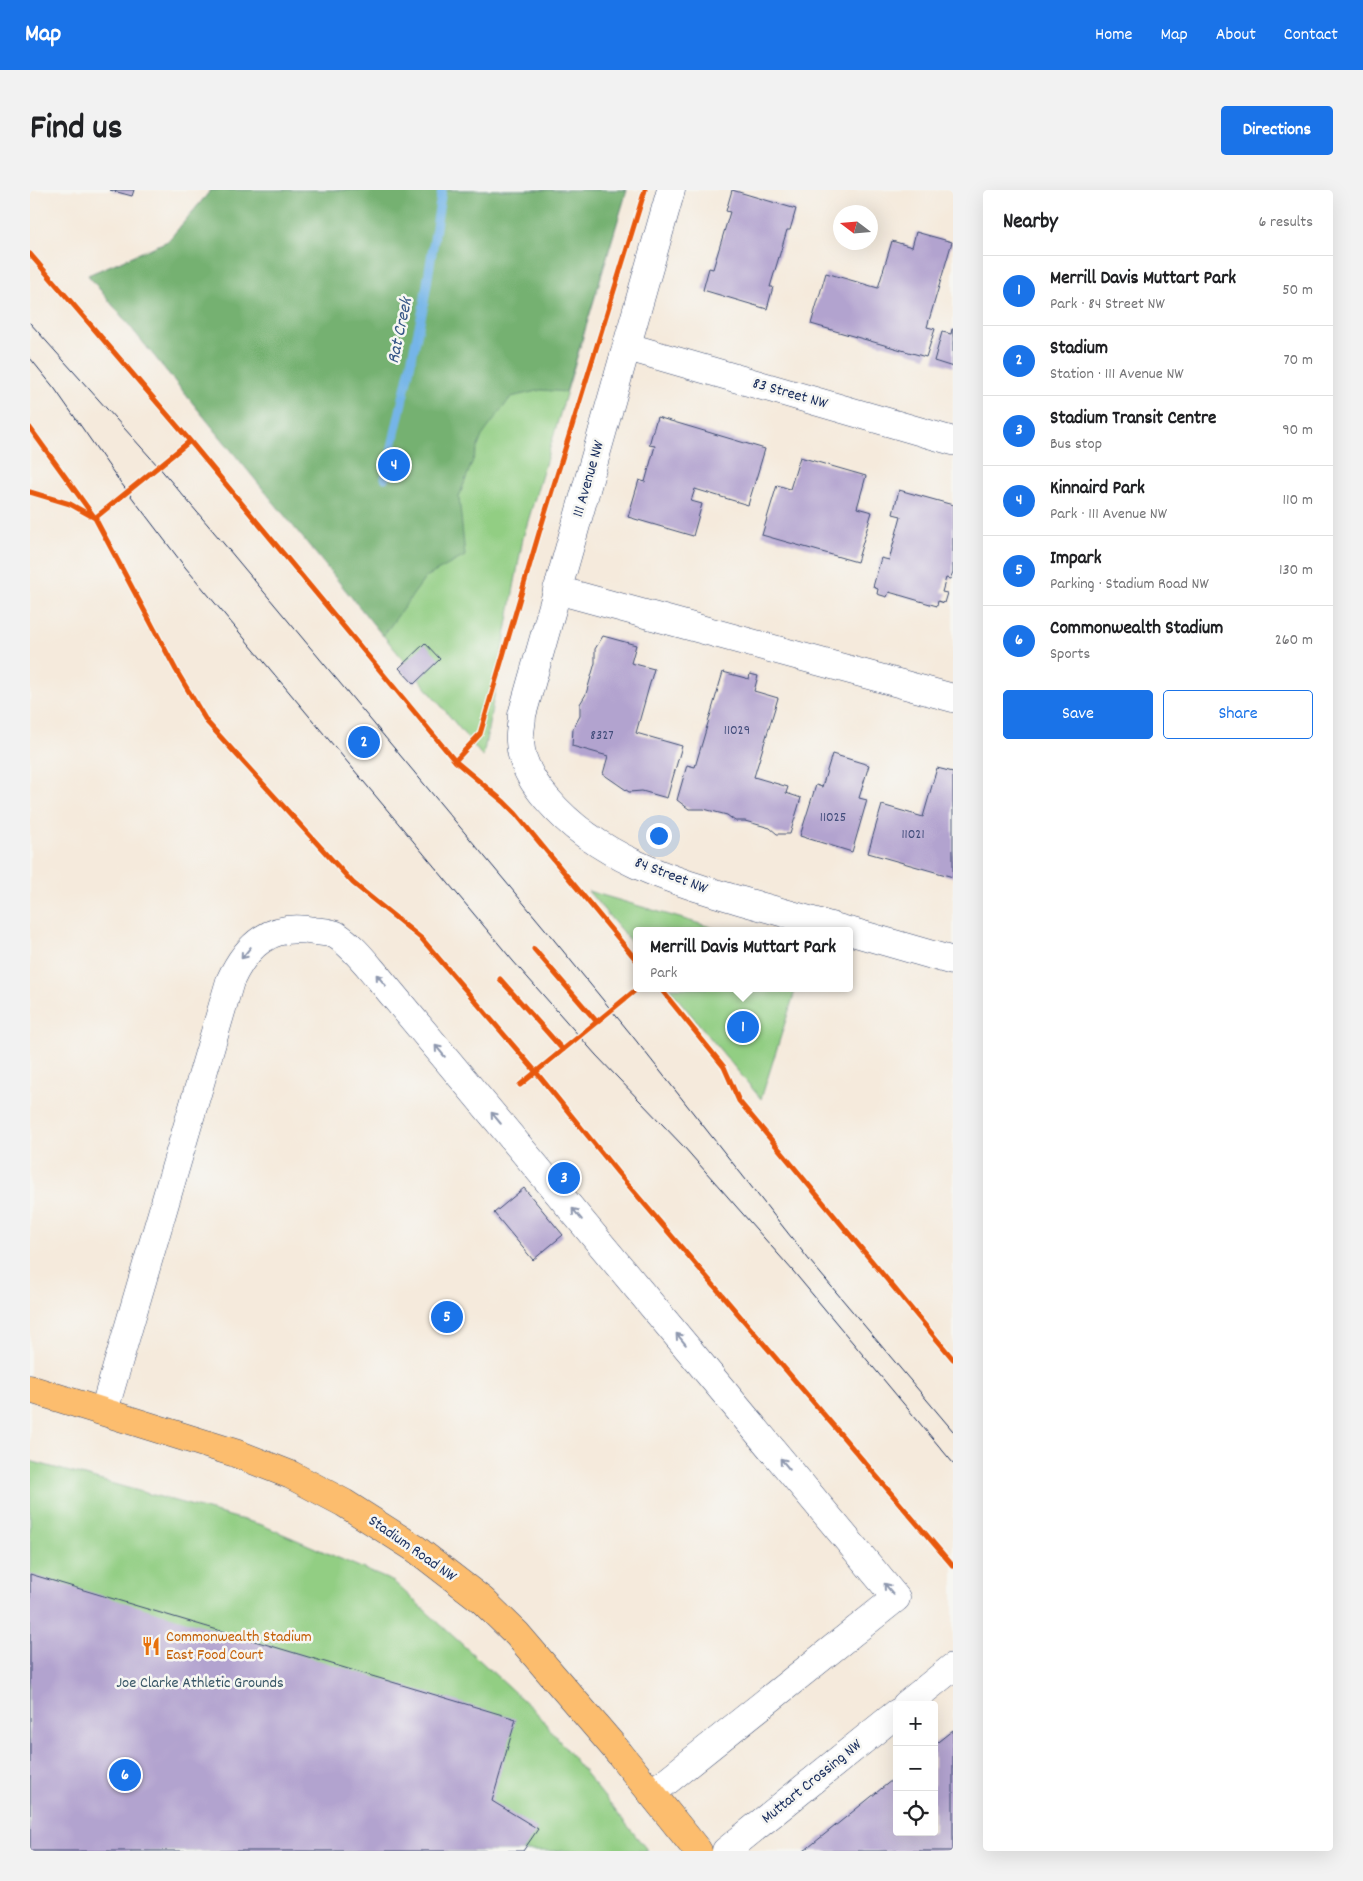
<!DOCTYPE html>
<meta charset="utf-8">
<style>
:root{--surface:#fff;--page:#f2f2f2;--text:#202124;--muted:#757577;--line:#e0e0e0;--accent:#1a73e8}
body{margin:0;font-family:Dekko,sans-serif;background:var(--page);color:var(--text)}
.controls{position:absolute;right:15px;bottom:15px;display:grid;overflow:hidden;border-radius:5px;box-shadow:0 5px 20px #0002}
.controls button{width:45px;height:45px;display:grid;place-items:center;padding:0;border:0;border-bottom:1px solid var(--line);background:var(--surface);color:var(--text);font:25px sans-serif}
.compass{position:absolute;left:803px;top:15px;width:45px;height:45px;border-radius:50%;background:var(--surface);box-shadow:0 5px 20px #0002;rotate:286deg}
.you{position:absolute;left:628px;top:645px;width:18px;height:18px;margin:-12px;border:4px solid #fff;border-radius:50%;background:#1a73e8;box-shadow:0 0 0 8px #1a73e833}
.badge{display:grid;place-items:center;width:32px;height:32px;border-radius:50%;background:var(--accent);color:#fff;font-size:16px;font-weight:700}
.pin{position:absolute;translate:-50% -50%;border:2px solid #fff;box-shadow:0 1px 5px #0006}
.popup{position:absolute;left:603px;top:737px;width:220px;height:65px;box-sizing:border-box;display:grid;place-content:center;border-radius:5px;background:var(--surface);filter:drop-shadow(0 1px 4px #0005);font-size:16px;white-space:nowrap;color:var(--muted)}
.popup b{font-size:19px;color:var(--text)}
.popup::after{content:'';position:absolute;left:50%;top:100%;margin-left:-10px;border:10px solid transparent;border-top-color:var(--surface)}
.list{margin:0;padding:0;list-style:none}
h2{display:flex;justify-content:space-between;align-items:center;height:65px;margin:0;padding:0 20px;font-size:21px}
h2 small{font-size:16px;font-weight:400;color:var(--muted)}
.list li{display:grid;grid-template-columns:32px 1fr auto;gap:15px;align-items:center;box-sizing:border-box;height:70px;padding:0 20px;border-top:1px solid var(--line)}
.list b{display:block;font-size:19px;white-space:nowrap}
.list p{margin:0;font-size:16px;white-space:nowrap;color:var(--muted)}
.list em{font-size:16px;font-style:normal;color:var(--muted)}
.actions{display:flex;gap:10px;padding:15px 20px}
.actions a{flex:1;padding:11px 0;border:1px solid var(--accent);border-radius:5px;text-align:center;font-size:18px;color:var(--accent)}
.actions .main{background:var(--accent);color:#fff}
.icon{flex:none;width:28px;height:28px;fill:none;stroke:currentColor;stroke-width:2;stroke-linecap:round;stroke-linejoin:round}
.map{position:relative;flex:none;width:923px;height:1661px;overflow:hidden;border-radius:5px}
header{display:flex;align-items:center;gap:30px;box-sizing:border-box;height:70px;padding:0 25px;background:var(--accent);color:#fff}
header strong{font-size:24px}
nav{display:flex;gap:28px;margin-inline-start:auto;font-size:18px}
.intro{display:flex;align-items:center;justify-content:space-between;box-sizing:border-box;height:120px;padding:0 30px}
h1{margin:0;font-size:35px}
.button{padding:12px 22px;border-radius:5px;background:var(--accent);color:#fff;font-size:18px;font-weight:700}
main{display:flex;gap:30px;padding:0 30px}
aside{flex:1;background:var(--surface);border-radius:5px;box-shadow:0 5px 20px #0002}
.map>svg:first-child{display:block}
.green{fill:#92ce83;stroke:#567e70}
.forest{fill:#75b171;stroke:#487068}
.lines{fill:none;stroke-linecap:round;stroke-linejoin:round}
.stream{stroke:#74b5e8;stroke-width:9}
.building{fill:#b2a3cf}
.minor-casing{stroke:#3c4b71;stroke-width:29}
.major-casing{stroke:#3c4b71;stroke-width:29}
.minor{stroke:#fff;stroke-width:28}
.major{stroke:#fcbd6e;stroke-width:28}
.tram{stroke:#1b2f5e;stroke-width:1}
.cycleway-casing{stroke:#f6f6f2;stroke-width:8}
.cycleway{stroke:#e8590c;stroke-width:5}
.oneway{stroke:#8d97ae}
.labels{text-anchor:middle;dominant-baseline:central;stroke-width:5;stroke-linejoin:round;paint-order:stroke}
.number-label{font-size:14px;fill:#414c7a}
.street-label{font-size:16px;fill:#1b2f5e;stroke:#f6f6f2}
.food-label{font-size:16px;fill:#c56008;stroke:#f6f6f2;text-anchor:start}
.park-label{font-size:16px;fill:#395767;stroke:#f6f6f2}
.water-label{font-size:18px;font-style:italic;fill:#365787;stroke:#f6f6f2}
</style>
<header>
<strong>Map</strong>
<nav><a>Home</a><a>Map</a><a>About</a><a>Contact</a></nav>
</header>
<div class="intro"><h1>Find us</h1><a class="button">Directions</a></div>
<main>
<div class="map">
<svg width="923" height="1661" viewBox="0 0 923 1661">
<rect width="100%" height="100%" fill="#f6f6f2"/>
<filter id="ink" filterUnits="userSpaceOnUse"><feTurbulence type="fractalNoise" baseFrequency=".02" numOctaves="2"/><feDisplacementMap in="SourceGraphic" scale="10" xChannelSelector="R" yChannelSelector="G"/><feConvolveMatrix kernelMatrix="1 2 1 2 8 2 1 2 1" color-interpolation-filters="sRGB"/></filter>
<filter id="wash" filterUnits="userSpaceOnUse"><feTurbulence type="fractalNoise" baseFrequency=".0096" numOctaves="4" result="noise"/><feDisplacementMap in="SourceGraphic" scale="20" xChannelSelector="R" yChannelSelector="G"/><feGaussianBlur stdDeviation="1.12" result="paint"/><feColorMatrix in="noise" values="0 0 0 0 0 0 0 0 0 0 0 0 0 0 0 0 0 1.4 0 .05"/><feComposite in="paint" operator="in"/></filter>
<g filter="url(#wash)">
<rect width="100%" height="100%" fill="#f5eadc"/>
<!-- green -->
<path class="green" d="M181,0h416l-104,348 -40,219 -395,-482 80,-34z
M558,701l136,40h-87v18z
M639,798h127l-35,111z
M0,1271l232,64 132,57 142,130 112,139h-618z"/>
<!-- forest -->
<path class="forest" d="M181,0h416l-61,202 -25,-2 -30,7 -29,39 -23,61 6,59 -39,21 -43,59 -295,-361 80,-34z"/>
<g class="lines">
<!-- stream -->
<path class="stream" d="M355,288l38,-169 19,-119"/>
</g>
<g id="blocks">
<!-- building -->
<path class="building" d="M80,0h24l-2,6z
M702,0l64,19 -6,21h-3l-17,57h3l-6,22 -64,-19 6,-22 4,1 17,-57 -4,-1z
M886,42l36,10 -25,85 8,2 -9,28 -115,-33 15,-51 52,15 14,-47 20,6z
M922,139h1v38l-19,-6 8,-29 9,2z
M627,227l108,32 -17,56 -53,-16 -4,12 11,3 -9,32 -65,-19 11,-37 6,2 10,-36 -6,-1z
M770,267l66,19 -9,32 15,4 -15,50 -95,-27 15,-50 13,4z
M869,300l54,15v67l-3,7 -4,-1 -4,14 5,1 -3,10 -6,-2 -1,5 -48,-14 -2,5 -10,-3 1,-5 -5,-2 8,-29 8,2 12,-44 -8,-2z
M573,446l33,9 -5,18 23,6 -18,64 46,13 -15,52 -25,-7 -13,1 -26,-18 5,-18 -36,-10 1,-17 7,-13v-12l6,-10 9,-31v-14z
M395,453l15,16 -26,25 -15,-16z
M693,482l26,7 1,-5 8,2 -4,15 24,7 -24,79 34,10 -2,6 15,5 -11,36h-13l-7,-6 -25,-7h-10l-8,-6 -23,-6h-15l-12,-9 10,-35 8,2z
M802,564l37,11 -10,33 8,2 -15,52 -52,-16 16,-51 6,2z
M907,578l16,4v105l-85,-24 14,-48 41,12z
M494,998l39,47 -30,25 -39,-47z
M0,1384l486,145 -24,82 46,28 -15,22h-493z
M923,1540v121h-149l93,-75v56h37v-87z"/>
</g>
</g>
<g filter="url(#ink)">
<use href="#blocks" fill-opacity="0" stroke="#3c4b71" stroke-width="1"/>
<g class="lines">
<!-- minor casing -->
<g class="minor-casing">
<path id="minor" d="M641,0l-149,525c0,8 -3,18 -2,26 1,22 13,42 27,58 50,59 123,81 195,102 35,10 71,20 106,30
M598,157l325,94
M527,400l396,108
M819,741l104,30
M74,1221l126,-430c17,-37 41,-58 84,-50 7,1 16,1 22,4 16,10 29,27 41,41l519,622 -244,195
M876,1515l47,-38
M696,1661l171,-138"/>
</g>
<!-- major casing -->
<g class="major-casing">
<path id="major" d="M0,1199l205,64 56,22 53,28 72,46 66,51 35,34 103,120 78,97"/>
</g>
<!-- minor -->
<use href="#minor" class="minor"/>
<!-- major -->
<use href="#major" class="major"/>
<!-- tram -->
<path class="tram" d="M0,133l128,143 61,72 331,397 80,98 180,228 143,170
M0,168l25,31 63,90 67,88 328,394 83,94 88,92 109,124 160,192"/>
<!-- cycleway casing -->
<g class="cycleway-casing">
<path id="cycleway" d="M0,64l160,187 265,320 49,41 12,12 121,147
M0,238l65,90 95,-77
M0,302l40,12 25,14 81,152 31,52 146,161 69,56 114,133 82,101 335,393
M425,571l25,-27 59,-201 106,-343
M504,759l63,73
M470,789l63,71
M630,798l64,79 15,34 214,258
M490,895l118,-97"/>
</g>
<!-- cycleway -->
<use href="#cycleway" class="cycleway"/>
</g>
<!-- one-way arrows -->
<defs><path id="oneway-shaft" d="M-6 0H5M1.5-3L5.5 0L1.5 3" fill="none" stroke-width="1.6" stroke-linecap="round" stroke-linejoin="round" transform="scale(1.25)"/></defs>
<g class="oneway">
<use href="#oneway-shaft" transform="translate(216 763) rotate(129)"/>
<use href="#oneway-shaft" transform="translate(351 790) rotate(-130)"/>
<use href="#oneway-shaft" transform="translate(410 861) rotate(-130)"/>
<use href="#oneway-shaft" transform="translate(466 928) rotate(-130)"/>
<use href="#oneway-shaft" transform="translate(547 1024) rotate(-130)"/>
<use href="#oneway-shaft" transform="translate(651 1149) rotate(-130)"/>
<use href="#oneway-shaft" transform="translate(755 1274) rotate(-130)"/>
<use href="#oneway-shaft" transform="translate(859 1399) rotate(-130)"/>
</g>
</g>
<!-- icons -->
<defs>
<g id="restaurant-bare" transform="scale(1.5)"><path d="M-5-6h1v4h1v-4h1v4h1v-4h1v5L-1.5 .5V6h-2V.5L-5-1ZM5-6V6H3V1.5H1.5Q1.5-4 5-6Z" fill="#e8710a" stroke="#f6f6f2" stroke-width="2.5" paint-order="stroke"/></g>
</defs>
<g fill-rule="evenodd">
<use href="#restaurant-bare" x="121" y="1456"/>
</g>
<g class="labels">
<!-- number labels -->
<g class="number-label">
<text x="707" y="541">11029</text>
<text x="572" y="546">8327</text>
<text x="803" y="628">11025</text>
<text x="883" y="645">11021</text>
</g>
<!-- street labels -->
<g class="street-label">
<text transform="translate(760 204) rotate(16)">83 Street NW</text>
<text transform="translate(559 289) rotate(-74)">111 Avenue NW</text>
<text transform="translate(641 686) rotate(21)">84 Street NW</text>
<text transform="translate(382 1359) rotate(35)">Stadium Road NW</text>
<text transform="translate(782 1592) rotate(-39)">Muttart Crossing NW</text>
</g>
<!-- food labels -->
<g class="food-label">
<text x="136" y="1447">Commonwealth Stadium<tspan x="136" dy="18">East Food Court</tspan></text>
</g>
<!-- park labels -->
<g class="park-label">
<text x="170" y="1493">Joe Clarke Athletic Grounds</text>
</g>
<!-- water labels -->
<g class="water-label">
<text transform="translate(371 141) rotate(-78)">Rat Creek</text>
</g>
</g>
</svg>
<div class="controls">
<button>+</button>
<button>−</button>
<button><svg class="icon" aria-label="locate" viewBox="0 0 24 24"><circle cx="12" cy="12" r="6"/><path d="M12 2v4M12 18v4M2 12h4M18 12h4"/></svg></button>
</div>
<svg class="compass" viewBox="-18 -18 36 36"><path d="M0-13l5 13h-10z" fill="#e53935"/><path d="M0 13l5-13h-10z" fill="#757577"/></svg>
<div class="you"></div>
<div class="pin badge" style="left:713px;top:837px">1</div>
<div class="popup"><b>Merrill Davis Muttart Park</b>Park</div>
<div class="pin badge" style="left:334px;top:552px">2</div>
<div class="pin badge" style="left:534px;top:988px">3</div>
<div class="pin badge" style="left:364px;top:275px">4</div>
<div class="pin badge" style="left:417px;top:1127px">5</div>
<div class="pin badge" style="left:95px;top:1585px">6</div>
</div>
<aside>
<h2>Nearby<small>6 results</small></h2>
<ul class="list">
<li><span class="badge">1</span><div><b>Merrill Davis Muttart Park</b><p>Park · 84 Street NW</p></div><em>50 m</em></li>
<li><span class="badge">2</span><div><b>Stadium</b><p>Station · 111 Avenue NW</p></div><em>70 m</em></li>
<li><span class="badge">3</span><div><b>Stadium Transit Centre</b><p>Bus stop</p></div><em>90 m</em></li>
<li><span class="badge">4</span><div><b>Kinnaird Park</b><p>Park · 111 Avenue NW</p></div><em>110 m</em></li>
<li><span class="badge">5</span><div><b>Impark</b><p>Parking · Stadium Road NW</p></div><em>130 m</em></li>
<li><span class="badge">6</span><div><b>Commonwealth Stadium</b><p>Sports</p></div><em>260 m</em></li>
</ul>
<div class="actions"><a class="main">Save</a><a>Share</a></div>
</aside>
</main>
